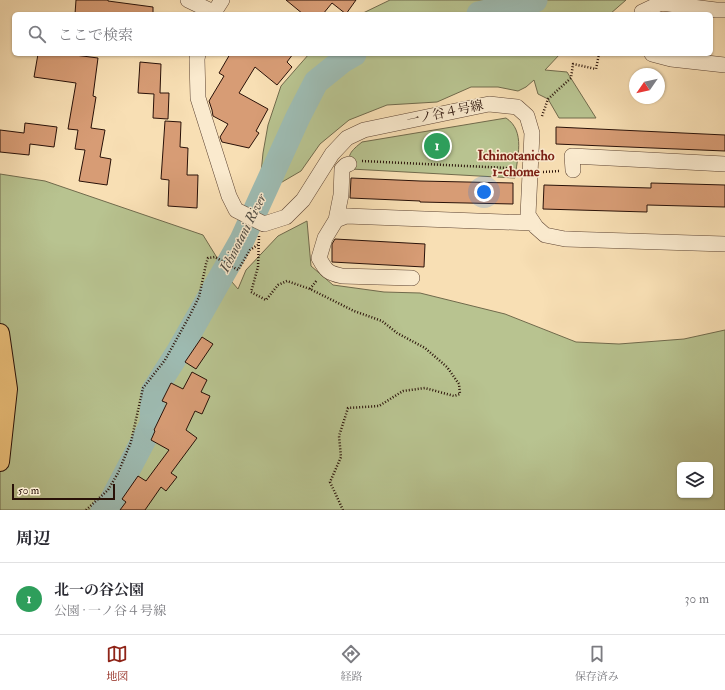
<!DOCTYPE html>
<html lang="ja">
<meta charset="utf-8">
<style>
:root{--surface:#fff;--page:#f7f7f7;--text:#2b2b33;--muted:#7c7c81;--line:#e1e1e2;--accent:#8f2418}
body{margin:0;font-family:"IM FELL Double Pica","Noto Serif JP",serif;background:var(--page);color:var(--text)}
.controls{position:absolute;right:12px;bottom:12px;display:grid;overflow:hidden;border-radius:6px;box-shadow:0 1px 3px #0004}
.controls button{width:36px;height:36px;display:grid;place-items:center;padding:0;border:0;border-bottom:1px solid var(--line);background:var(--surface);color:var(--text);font:20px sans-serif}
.compass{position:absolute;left:629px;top:68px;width:36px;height:36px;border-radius:50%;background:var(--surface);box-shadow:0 1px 3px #0004;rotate:236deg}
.scale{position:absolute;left:12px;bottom:10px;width:103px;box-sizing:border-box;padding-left:4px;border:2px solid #291108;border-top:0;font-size:11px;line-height:14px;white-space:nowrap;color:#291108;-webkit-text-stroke:3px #faeace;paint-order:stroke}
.you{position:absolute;left:484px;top:192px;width:14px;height:14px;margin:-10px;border:3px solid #fff;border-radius:50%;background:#1a73e8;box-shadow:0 0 0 6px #1a73e833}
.badge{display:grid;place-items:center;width:26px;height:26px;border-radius:50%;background:var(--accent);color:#fff;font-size:13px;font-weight:700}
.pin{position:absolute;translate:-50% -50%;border:2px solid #fff;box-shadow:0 1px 4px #0006}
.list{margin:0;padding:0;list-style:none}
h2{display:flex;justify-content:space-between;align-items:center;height:52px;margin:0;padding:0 16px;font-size:17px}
h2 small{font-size:13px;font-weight:400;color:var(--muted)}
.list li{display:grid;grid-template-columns:26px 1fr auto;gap:12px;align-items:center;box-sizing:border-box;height:72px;padding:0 16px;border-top:1px solid var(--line)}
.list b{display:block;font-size:15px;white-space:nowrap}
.list p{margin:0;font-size:13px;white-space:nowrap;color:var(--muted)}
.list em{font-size:13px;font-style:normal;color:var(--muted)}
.icon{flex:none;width:22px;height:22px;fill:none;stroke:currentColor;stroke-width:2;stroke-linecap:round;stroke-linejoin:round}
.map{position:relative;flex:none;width:725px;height:510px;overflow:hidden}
.search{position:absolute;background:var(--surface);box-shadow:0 1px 3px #0004;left:12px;right:12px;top:12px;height:44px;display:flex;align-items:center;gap:10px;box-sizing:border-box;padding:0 14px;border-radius:6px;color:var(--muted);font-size:15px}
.sheet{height:124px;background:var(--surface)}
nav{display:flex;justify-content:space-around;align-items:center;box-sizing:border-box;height:56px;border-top:1px solid var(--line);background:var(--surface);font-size:11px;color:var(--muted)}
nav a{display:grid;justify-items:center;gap:2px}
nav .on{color:var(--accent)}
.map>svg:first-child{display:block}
.green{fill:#b8c390;stroke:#706a4c;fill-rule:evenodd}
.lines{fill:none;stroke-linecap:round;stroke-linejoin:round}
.river{stroke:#9ebcb3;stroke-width:25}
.building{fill:#d79c75;stroke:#291108}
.minor-casing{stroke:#5d4433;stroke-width:16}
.major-casing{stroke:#291108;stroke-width:20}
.path{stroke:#291108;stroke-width:2.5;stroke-dasharray:1 2;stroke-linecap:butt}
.minor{stroke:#faeace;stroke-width:15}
.major{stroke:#ecc07a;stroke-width:18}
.labels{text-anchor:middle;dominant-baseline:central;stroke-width:3;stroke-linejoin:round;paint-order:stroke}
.street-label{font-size:13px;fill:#291108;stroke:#faeace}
.neighbourhood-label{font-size:14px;font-weight:bold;fill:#7a1f14;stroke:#faeace}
.water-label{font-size:14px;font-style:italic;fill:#524d44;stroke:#faeace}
</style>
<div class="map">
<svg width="725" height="510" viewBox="0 0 725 510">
<rect width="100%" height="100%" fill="#f8dfb4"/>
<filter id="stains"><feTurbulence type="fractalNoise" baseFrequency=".005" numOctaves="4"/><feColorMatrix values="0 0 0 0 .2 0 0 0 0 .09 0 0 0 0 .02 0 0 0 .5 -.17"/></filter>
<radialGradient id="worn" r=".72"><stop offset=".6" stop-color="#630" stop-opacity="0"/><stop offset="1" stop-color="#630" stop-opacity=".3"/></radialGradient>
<!-- green -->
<path class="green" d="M390,0h236l-16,14h-249z
M309,54h251l-15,16 22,2 29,46h-37l-11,-19 -10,-5 -4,-14 -8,7 -8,4 -20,-4h-27l-34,15 -50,3 -38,15 -29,24 -19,27 -24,14 -16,-12 2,-20 5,-28 13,-39z
M506,118c20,13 11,40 9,60l-164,-9c-5,-14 0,-18 11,-27z
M0,174l45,7 158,54 29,47 6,7 8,-19 32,-34 29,-15 4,45 22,19 51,7 36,1 85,21 71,28 43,2 65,-5 41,-9v180h-725zM680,465h30v30h-30z"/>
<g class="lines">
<!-- river -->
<path class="river" d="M479,14l56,-14
M103,510l7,-6 42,-80 1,-32 26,-41 63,-111 56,-123 18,-35 26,-21 12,-7"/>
</g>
<!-- building -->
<path class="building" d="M76,0h32v1l45,6v7h-78z
M286,0h70l-10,14 -14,-11 -9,11h-20z
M38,54h29l31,4 -5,38 3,1 -5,31 14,2 -5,27 11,2 -4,26 -28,-4 6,-31 -10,-1 3,-19 -10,-1 8,-46 -42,-6z
M230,54h63l-6,8 5,5 -15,18 -22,-18 -16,26 29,16 -12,22 3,2 -10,15 -27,-6 -2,-5 8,-13 -15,-8 -1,-6 -3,-9 15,-25 -5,-3z
M140,62l21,2 -1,29h9l-1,26 -15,-1 1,-24 -16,-1z
M165,121l16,1 -1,25 8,1 -1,27h11l-1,33 -29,-2 1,-26 -8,-1z
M25,123l32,4 -3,20 -24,-3 -1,11 -29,-3v-22l24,3z
M556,127l169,8v16l-169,-7z
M351,178l69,3 93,2v21l-93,-2v-1l-70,-3z
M651,183l74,2v22l-78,-2v7l-104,-3 1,-24 107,3z
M335,239l90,5 -1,23 -92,-5v-18z
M202,337l11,7 -17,25 -11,-7z
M192,372l15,8 -6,12 9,4 -8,18 -7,-3 -9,19 11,8 -26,35 6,4 -11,14 -5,-4 -16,23h-25l6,-8 -4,-3 16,-23 8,5 23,-31 -18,-10 4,-9 -1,-1 13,-27 -5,-2 9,-18 12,6z"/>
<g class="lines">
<!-- minor casing -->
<g class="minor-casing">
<path id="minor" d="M188,0l25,12
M213,14l9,-14
M642,14v-2l19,-9 55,7h9
M198,54l-1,5 1,39 31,98 7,14 28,14 22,-7 17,-17 29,-46 15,-16 17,-8 125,-26 28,3 10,9 5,17 -4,82 8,12 9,8 20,4 160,5
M652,54l19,5 54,6
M573,170l-1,-14 153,8
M336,220l5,-25 1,-26 4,-4 3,-1
M412,278l-70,-2c-14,-3 -16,-5 -23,-18l6,-20 11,-18 10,-4 187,7"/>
</g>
<!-- major casing -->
<g class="major-casing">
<path id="major" d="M0,333l8,56 -8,73"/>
</g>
<!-- path -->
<path class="path" d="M542,116l6,-17 23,-21 2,-14 23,5 3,-15
M362,161l146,7 8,3
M543,172l17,-1
M259,236l-1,31 -7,25 15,8 12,-15 9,-4 23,8 44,22 28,10 15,12 28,15 22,19 12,17 1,10 -6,2 -29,-8 -22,3 -24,15 -31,2 -9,28 2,21 -11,25 13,28
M310,289l7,-9
M86,510l22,-20 10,-17 13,-31 12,-54 22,-28 25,-45 9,-18 7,-33 2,-6 7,-1 23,13 12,-20 9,-6"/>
<!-- minor -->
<use href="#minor" class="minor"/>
<!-- major -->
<use href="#major" class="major"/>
</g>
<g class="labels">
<!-- street labels -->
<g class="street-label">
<text transform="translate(445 113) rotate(-12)">一ノ谷４号線</text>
</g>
<!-- neighbourhood labels -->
<g class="neighbourhood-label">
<text x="516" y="155">Ichinotanicho<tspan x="516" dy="16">1-chome</tspan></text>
</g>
<!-- water labels -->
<g class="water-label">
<text transform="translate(243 233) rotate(-63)">Ichinotani River</text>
</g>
</g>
<rect width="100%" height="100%" filter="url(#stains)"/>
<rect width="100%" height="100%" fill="url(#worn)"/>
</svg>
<div class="controls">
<button><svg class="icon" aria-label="layers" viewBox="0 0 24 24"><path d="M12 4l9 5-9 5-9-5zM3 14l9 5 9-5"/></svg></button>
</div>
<svg class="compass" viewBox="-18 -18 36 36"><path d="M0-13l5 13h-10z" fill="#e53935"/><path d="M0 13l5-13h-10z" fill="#7c7c81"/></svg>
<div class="scale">50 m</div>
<div class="you"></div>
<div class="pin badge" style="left:437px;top:146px;background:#2e9e5b">1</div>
<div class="search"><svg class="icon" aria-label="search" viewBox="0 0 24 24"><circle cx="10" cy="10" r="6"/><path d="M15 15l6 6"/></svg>ここで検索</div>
</div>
<section class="sheet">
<h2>周辺<small></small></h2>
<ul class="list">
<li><span class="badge" style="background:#2e9e5b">1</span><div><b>北一の谷公園</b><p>公園 · 一ノ谷４号線</p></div><em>30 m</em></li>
</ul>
</section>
<nav>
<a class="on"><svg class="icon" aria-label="map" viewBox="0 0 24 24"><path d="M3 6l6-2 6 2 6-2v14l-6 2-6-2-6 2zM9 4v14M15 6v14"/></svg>地図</a>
<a><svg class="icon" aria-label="directions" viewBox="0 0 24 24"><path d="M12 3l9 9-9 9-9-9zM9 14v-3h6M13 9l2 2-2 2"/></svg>経路</a>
<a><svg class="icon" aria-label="saved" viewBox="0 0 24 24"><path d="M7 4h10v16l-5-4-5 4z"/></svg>保存済み</a>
</nav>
